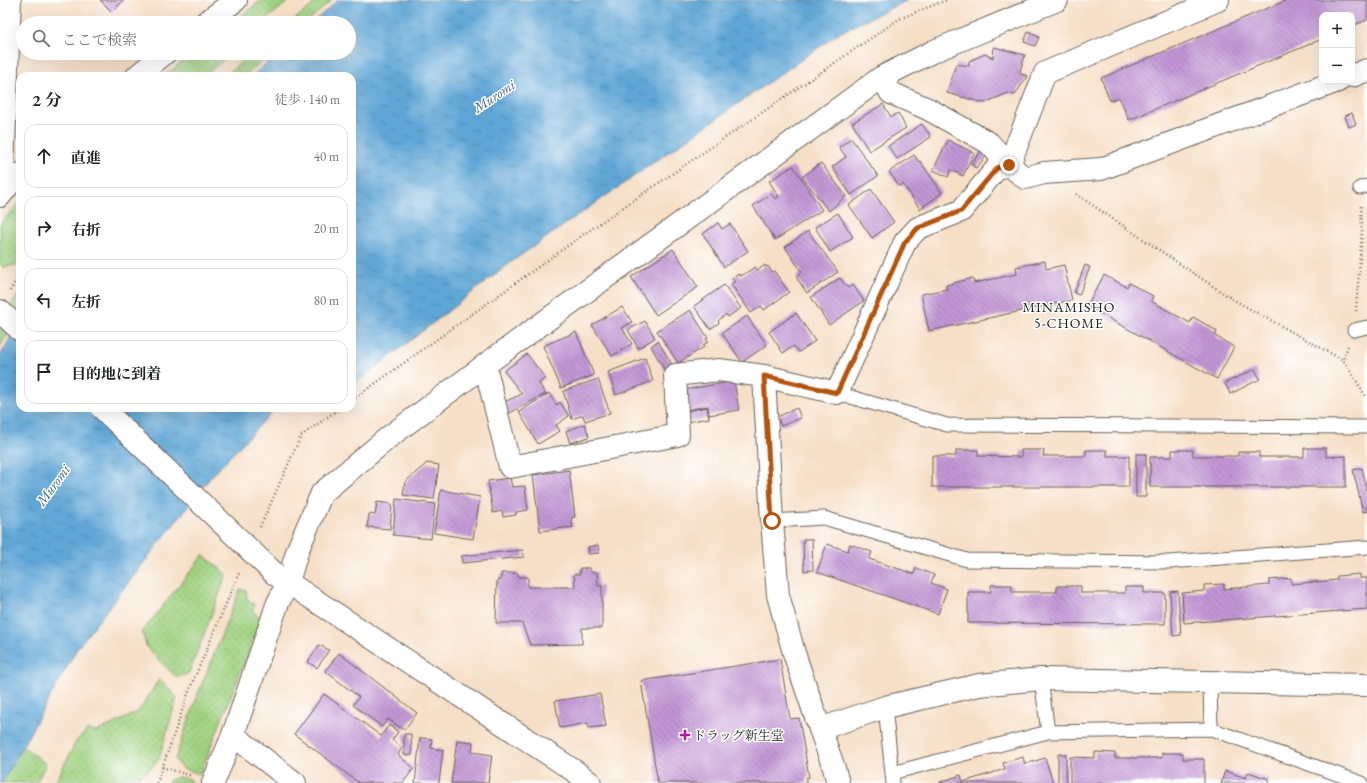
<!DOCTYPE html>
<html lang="ja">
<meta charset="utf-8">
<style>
:root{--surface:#fff;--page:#f2f2f2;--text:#202124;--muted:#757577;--line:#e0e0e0}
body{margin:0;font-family:"EB Garamond","Noto Serif JP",serif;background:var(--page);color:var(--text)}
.controls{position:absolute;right:12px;top:12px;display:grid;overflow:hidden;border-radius:8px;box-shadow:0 4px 16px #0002}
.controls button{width:36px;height:36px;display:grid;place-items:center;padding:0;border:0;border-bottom:1px solid var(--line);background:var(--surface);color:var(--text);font:20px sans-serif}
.stop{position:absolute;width:12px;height:12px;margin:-9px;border:3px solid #b45309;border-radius:50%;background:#fff}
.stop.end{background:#b45309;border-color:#fff;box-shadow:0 1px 4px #0008}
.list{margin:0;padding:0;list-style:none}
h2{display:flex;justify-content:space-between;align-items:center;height:52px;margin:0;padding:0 16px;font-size:17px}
h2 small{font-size:13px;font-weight:400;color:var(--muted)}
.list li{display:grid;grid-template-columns:26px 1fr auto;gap:12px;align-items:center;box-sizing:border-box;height:64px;margin:0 8px 8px;padding:0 8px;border:1px solid var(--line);border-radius:12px}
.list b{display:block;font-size:15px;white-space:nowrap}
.list em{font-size:13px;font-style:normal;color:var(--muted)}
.icon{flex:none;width:22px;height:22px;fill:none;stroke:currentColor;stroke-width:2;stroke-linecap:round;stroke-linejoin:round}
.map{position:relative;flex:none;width:1367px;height:783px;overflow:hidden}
.search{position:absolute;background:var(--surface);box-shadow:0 4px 16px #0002;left:16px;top:16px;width:340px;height:44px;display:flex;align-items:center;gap:10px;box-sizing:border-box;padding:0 14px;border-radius:22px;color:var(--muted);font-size:15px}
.panel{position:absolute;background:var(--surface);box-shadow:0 4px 16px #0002;left:16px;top:72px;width:340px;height:340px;border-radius:12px}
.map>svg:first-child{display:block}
.grass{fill:url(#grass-dots);stroke:#5e764e}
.water{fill:url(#water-ripples);stroke:#3e6178}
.building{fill:url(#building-back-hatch)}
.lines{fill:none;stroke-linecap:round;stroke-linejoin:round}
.lane-casing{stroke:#686058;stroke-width:15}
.street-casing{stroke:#686058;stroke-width:24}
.secondary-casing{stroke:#686058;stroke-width:24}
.path{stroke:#686058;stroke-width:2.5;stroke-dasharray:1 3;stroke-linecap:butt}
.lane{stroke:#fff;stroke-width:13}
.street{stroke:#fff;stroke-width:22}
.secondary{stroke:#fff;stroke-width:22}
.secondary-bridge-casing{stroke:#686058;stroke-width:24;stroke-linecap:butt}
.secondary-bridge{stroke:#fff;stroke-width:22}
.route{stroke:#b45309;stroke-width:5}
.poi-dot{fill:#b5179e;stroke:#fff;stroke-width:1.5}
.labels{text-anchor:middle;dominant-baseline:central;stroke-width:3;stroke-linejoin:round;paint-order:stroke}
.poi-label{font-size:13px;fill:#1c1c1c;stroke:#fff;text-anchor:start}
.water-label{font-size:14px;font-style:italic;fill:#3e6178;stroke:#fff}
.neighbourhood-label{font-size:14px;letter-spacing:1px;fill:#1c1c1c;stroke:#fff}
</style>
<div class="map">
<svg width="1367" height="783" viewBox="0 0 1367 783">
<defs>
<pattern id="grass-dots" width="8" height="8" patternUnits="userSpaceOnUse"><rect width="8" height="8" fill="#a0d180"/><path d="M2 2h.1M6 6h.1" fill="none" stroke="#89b36e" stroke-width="1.8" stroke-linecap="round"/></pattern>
<pattern id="water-ripples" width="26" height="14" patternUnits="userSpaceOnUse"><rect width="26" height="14" fill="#5fa6d5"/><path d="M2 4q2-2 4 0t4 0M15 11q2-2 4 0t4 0" fill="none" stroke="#4e86ac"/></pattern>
<pattern id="building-back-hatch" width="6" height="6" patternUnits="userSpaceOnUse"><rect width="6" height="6" fill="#c296d5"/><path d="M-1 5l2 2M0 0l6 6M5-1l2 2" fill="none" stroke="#9d7aac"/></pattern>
</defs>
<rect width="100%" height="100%" fill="#fff"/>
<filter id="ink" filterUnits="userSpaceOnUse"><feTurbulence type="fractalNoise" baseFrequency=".025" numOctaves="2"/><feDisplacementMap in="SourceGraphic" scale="8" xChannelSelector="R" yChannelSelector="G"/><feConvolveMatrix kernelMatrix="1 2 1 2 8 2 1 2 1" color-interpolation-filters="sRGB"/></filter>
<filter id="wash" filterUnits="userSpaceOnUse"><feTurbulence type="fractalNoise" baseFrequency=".012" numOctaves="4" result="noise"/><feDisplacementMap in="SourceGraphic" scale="16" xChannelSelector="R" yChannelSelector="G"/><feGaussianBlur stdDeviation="0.9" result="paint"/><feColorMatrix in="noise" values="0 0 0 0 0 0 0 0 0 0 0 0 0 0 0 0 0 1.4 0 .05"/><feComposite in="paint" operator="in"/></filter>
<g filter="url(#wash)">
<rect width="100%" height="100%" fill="#f6dfc6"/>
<!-- grass -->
<path class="grass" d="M262,0h28l-28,23h-31z
M319,0h13l-26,23h-16z
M193,53h37l-25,23h-41z
M252,53h19l-26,23h-20z
M20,202v59l-3,4 -14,2 -3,-3v-40z
M20,291v24l-20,32v-21z
M203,555l24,19 -38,99 -12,5 -30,-30 -5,-16z
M240,589l6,2 1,8 7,5 -1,8 9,6 -62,156 -19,-6 -6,-9 23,-65z
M159,679l18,18 -18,62 -11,12 -23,12h-70l22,-43 10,-10 9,2 40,-19 7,-8z
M22,746l24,18 -10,19h-35z
M178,777l12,2 1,4h-23l1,-3z"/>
<!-- water -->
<path class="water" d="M338,0h570l-67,32 -327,228 -162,126v-310h-100l26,-23h71v-30h-37z
M20,321v87h256l-66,70 -132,169 -76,136h-2v-427z"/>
<g id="blocks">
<!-- building -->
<path class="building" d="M100,0h24l-12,12z
M1287,0h80v20l-15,6v-11h-30v24l-193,81 -10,-23 -9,4 -9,-23z
M1028,32l11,5 -4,9 -11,-4z
M994,47l31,8 -5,16 1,3 6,2 -12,19 -7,-2 -24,10 -37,-10 9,-29 13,2v-5l16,-7 8,4z
M883,104l8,13 7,-4 8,15 -37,23 -17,-28z
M1352,113l4,11 -7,3 -4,-11z
M922,124l9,13 -34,22 -9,-13z
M851,138l27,38 -27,19 -19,-28 14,-10 -7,-10z
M948,140l26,13 -11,23 -12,-6 -3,7 -15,-7z
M981,151l6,4 -11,13 -5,-4z
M914,155l5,7 1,-1 22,32 -22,16 -17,-25 -4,2 -10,-14z
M821,163l25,33 -17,15 -27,-34z
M793,166l29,44 -47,30 -22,-34 18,-12 4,5 4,-2 -10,-16z
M871,189l23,33 -22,16 -23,-33z
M838,213l15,24 -23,15 -15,-25z
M718,223l4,6 8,-5 18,27 -24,16 -21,-33z
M808,231l30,41 -31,21 -11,-16 6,-5 -17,-25z
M673,249l25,38 -42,28 -25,-38z
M1045,261l1,8 18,-4 8,35 -143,31 -8,-37 26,-5 -1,-4 27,-7 1,5 43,-9 -1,-7z
M765,265l1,2 2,-1 4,6 2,-1 15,21 -25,18 -3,-4 -10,7 -20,-29 4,-2 -3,-4 7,-4 2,2 14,-9 3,3z
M1085,265l5,2 -11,28 -5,-2z
M1104,275l23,12 2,-4 24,13 -2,5 39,22 3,-6 24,14 -2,5 19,11 -17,32 -130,-73z
M840,278l8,10 5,-3 11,16 -35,24 -18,-28z
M724,285l17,23 -13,9 -2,-3 -8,7 1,2 -9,6 -16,-23z
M622,307l10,15 -10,6 10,16 -20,12 -20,-31z
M690,310l18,28 -2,1 2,3 -5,3 1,2 -26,16 -21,-32z
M796,313l19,28 -16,11 -5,-6 -11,7 -14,-21z
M747,316l20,29 -25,17 -20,-29z
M645,321l10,17 -17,10 -10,-18z
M576,332l18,43 -33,13 -18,-42z
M658,341l15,25 -8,5 -14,-25z
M527,354l18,24 -6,5 6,11 -37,20 -4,-12 18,-8 -18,-23z
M645,358l8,23 -37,14 -8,-23z
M1255,369l5,10 -30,15 -5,-11z
M598,379l12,34 -25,8 -2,-6 -11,4 -9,-28z
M734,381l5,29 -30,5 -1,-9 -21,4 -3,-20z
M549,393l7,12 4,-3 9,14 -13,9 4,6 -22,13 -19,-32z
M707,407l2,11 -22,4 -1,-11z
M797,408l4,10 -20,8 -4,-9z
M585,424l4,13 -19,6 -4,-12z
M1304,448h22v9l20,-1v31h-196v-30h22v-7h21v6h45v-4h21v5h45z
M956,450h22v6l43,1v-7h23l-1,6h43v-6h21v6h22v31h-197v-31h24z
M1136,454h10v43h-10z
M427,463l12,2 -5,34 -31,-4 2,-13z
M1362,468l5,22v21l-4,1 -10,-42z
M569,470l6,47 -4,1 2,9 -33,4 -7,-56z
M510,478l2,9 13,-1 3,24 -12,2v3l-13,2 -1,-6 -9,2 -5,-32z
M441,490l39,7 -7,42 -39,-6z
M396,499l39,5 -4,35 -38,-4z
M377,502l15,2 -2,25 -23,-2 2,-13 6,1z
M803,539h9l1,31 -9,1z
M827,544l21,7 2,-7 22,8 -3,7 45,15 2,-6 18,7 -3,8 16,6 -9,25 -121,-42z
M598,545l1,8 -10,1 -1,-7z
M523,550l1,7 -62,6 -1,-7z
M580,568h9l2,4h6l1,14h4v42h-20v16l-52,1 -8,-22h-26l1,-43h4v-7h17v4h10v10h47l-1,-13h6z
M1360,574v4h7v31l-183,14 -2,-30 22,-2v-6l20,-1v5l45,-4v-5l22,-2v6l46,-4v-4z
M991,585h21v7h45v-6h24v7h44v-6h19v6h21v31l-197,-1v-31h23z
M1178,591l3,44 -8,1 -3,-44z
M319,645l10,5 -12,18 -9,-6z
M339,653l78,60 -13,17 -16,-11 -6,8 -29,-22 6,-8 -34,-26z
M780,659l10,60 9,-1 10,59 -3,1v5h-148l-17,-102z
M324,694l57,42 8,-11 9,7 -6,8 10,8 -4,7 16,13 -11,15h-44l-65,-49z
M600,694l6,32 -17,2 -1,-5 -28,5 -5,-27z
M404,734h7l1,21h-8z
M420,738l12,1 -1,9 12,2 -4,33h-24z
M457,740l16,2 -1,10 20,3 -4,28h-37z
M1095,752l20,1v5h47v-5h21v6h21v24h-134v-26l25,1z
M1058,754h8v29h-8z
M1023,757l2,7 20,-6 8,25h-113v-1l21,-7 2,7 42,-13 -2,-6z
M1225,771l21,7 2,-6 21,7 -1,4h-47z"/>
</g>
</g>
<g filter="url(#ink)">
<use href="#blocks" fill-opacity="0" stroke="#686058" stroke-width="1"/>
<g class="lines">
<!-- lane casing -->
<g class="lane-casing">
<path id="lane" d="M1360,188l7,-2
M1354,330l13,-3
M837,393l110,32 420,2
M772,521l52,-3 143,42 202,2 198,-15
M1041,679l7,53
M1210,682l1,47
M885,707l8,76
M892,773l156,-41 163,-3 151,54"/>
</g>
<!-- street casing -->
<g class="street-casing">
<path id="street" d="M10,0l-7,169 9,12
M1352,76l15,-6
M882,77l9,16 37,16 61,34 20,22 16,13 19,-5 57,-4 237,-88
M1009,165l36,-92 173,-73
M485,365l25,102 168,-32 -3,-60 44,-5 45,6
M820,729l-26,-76 -16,-58 -6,-74 -8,-145 73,17 68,-151 13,-14 43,-17 36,-43 12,-3
M213,783l20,-48 44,-130 11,-23 10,-33 24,-56 67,-56 96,-72 397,-288 52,-26 123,-51"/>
</g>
<!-- secondary casing -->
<g class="secondary-casing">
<path id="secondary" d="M205,23l31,-23
M137,76l28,-23
M0,196l12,-15 8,-7
M0,311l20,19
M275,574l301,198 14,11
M233,735l62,48
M838,783l-4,-15 -14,-39 65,-22 94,-22 62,-6 326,6"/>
</g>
<!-- path -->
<path class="path" d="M1076,194l156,105 111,61
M10,291l10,-17
M1356,311l6,-80 -1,-25
M1348,346l-5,14 24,38
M352,400l235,-168 312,-213 47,-19
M260,527l41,-91 39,-28
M162,767l30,9
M157,783l32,-92 51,-120"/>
<!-- lane -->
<use href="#lane" class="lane"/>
<!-- street -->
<use href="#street" class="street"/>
<!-- secondary -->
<use href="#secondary" class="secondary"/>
<!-- secondary-bridge casing -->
<g class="secondary-bridge-casing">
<path id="secondary-bridge" d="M102,408l173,166"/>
</g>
<!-- secondary-bridge -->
<use href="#secondary-bridge" class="secondary-bridge"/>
</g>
</g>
<g class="lines" filter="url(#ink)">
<!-- route -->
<path class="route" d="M772,521l-8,-145 73,17 68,-151 13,-14 43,-17 36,-43 12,-3"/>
</g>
<!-- markers -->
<path class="poi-dot" d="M683 729h4v4h4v4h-4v4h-4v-4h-4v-4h4z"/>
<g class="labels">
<!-- poi labels -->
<g class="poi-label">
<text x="693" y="735">ドラッグ新生堂</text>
</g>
<!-- water labels -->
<g class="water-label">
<text transform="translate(494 96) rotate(-34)">Muromi</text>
<text transform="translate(53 485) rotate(-54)">Muromi</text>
</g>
<!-- neighbourhood labels -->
<g class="neighbourhood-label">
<text x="1069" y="307">MINAMISHO<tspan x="1069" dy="16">5-CHOME</tspan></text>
</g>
</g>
</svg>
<div class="controls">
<button>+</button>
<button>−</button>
</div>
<div class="stop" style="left:772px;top:521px"></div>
<div class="stop end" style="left:1009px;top:165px"></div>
<div class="search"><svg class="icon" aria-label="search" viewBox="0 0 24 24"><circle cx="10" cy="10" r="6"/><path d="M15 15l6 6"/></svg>ここで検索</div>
<section class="panel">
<h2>2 分<small>徒歩 · 140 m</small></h2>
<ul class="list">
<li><svg class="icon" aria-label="ahead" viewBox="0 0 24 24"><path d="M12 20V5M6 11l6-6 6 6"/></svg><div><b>直進</b></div><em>40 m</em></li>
<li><svg class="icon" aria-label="right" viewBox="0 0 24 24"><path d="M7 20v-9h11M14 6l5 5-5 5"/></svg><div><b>右折</b></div><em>20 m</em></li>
<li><svg class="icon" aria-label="left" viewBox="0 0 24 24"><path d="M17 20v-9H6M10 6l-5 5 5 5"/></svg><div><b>左折</b></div><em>80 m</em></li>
<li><svg class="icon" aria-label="arrive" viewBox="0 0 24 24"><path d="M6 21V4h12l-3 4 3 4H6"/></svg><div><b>目的地に到着</b></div></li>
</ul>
</section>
</div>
